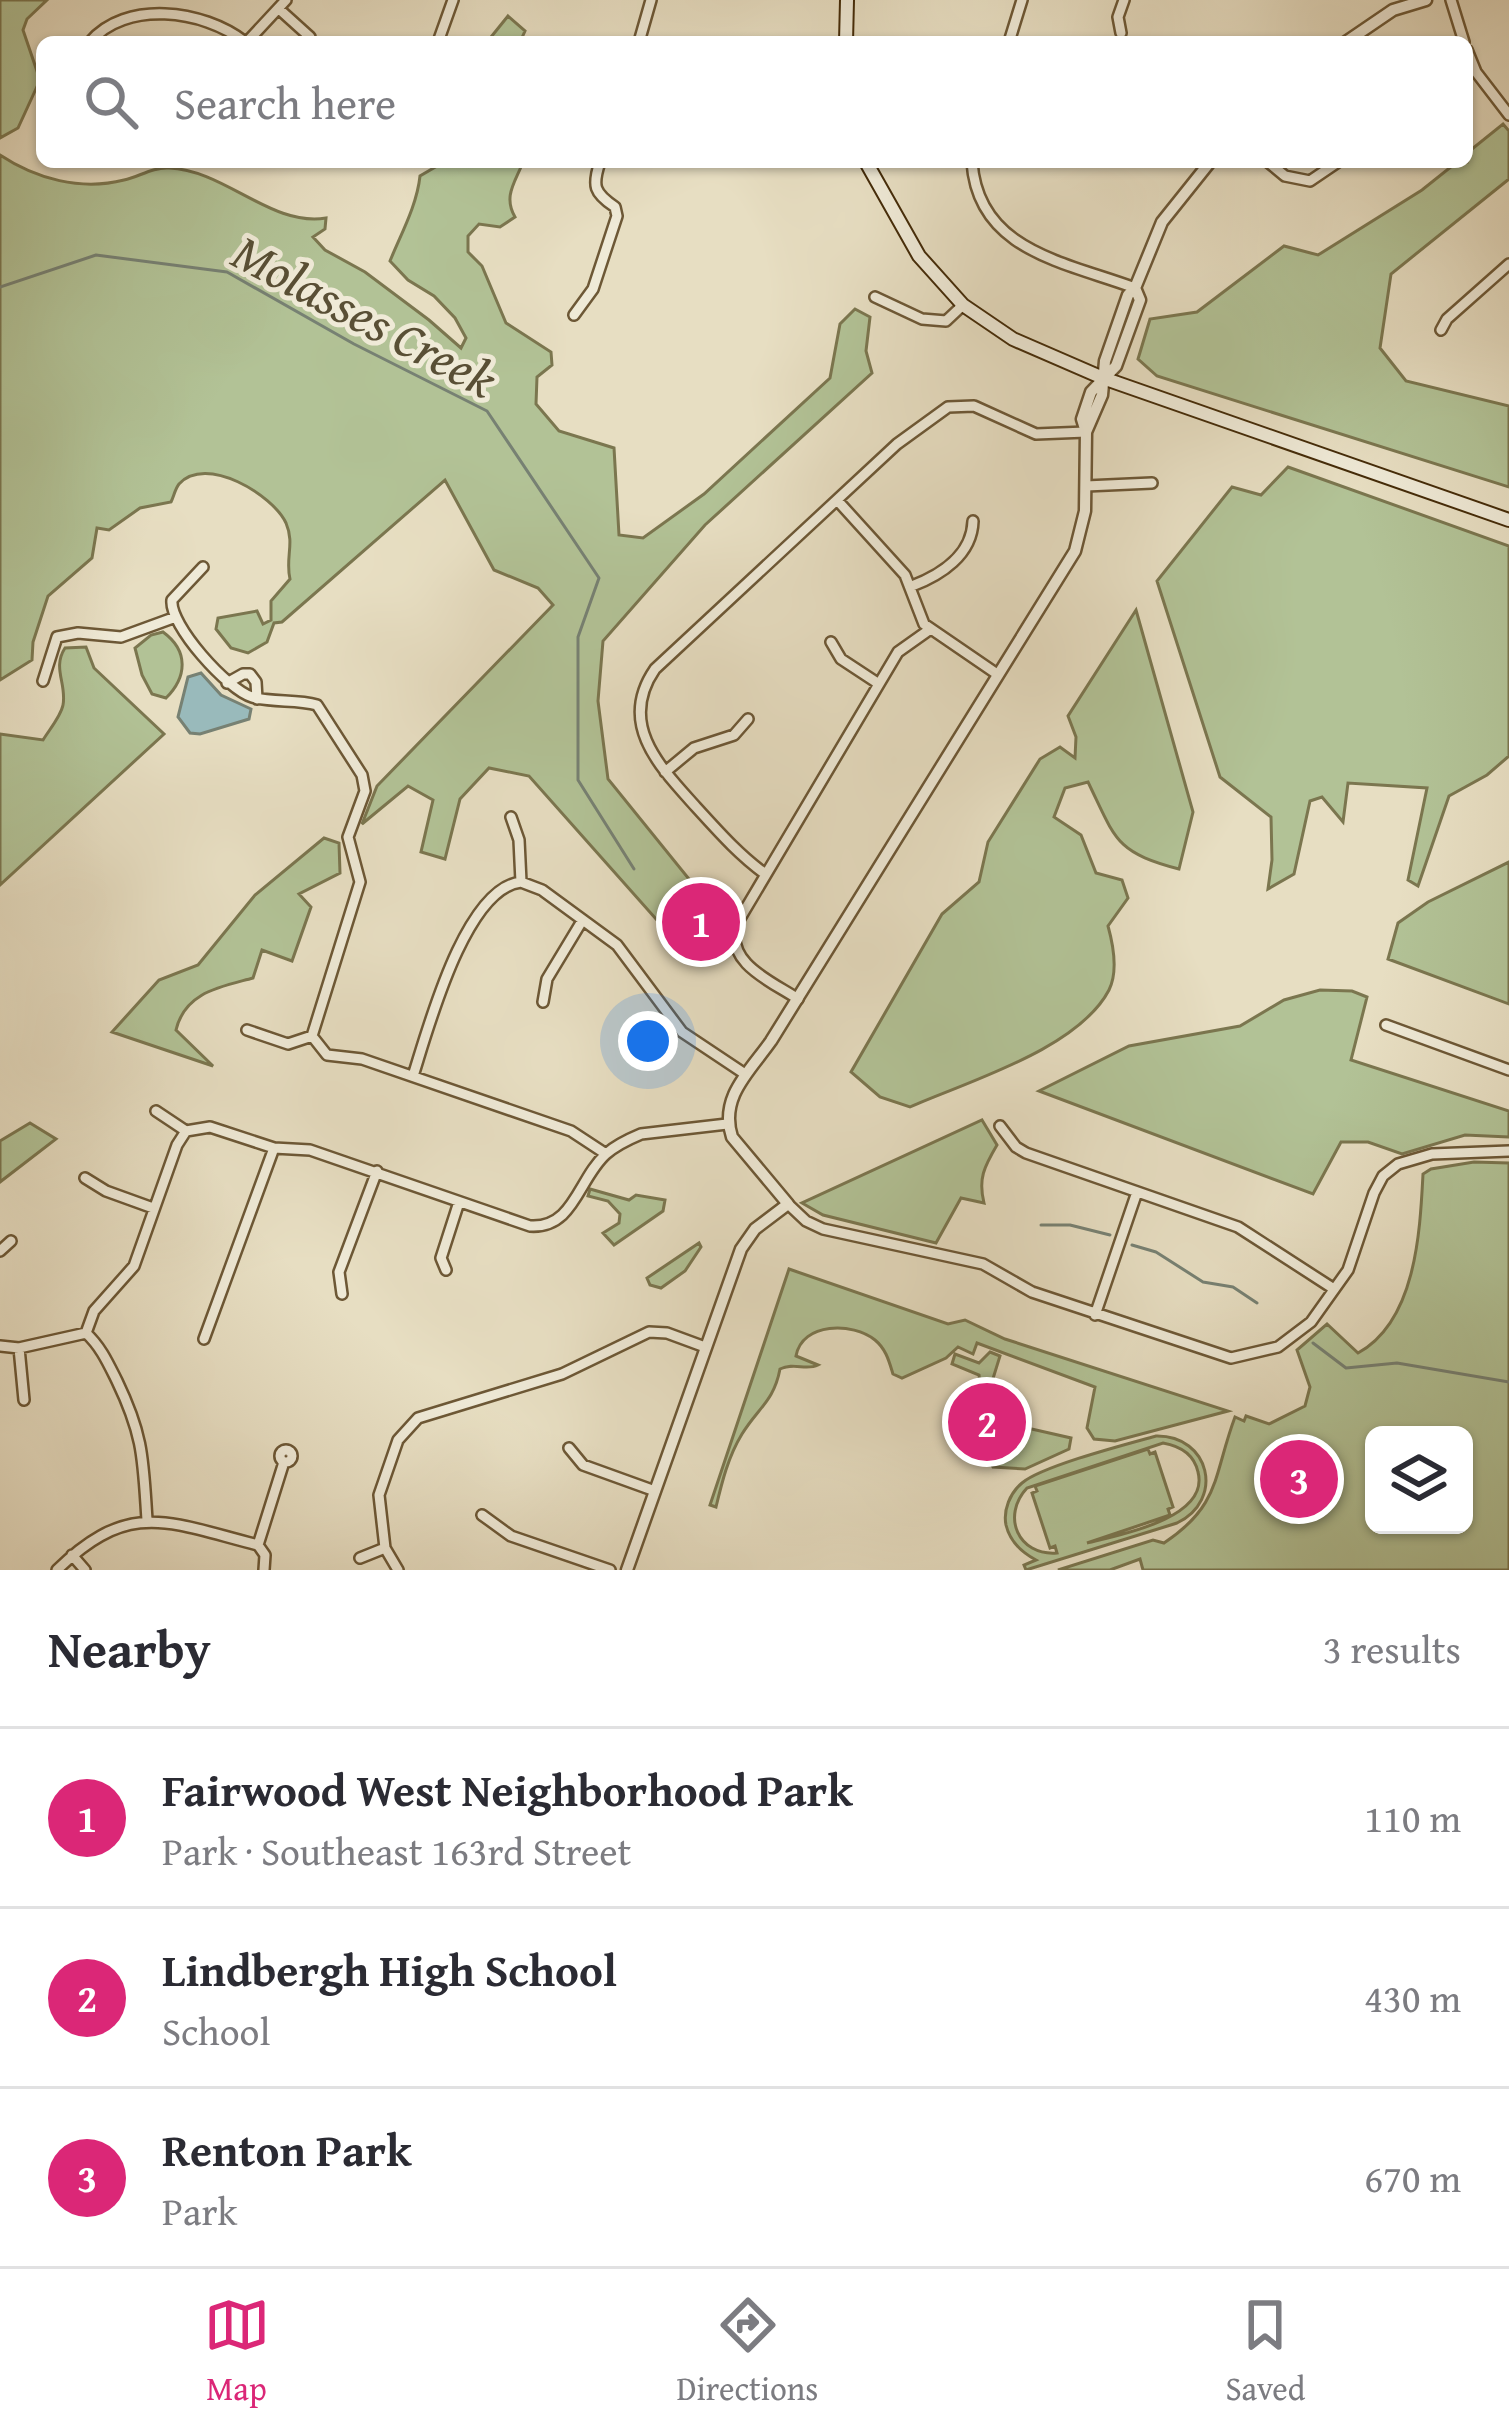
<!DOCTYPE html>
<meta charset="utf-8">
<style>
:root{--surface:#fff;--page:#f2f2f3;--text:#2b2b33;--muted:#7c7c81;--line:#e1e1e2;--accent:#db2777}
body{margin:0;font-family:"Gentium Book Plus",serif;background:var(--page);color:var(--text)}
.controls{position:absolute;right:36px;bottom:36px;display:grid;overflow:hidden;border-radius:18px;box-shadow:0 3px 9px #0004}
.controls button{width:108px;height:108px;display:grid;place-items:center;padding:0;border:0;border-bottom:3px solid var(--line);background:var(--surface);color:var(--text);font:60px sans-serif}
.you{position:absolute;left:648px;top:1041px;width:42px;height:42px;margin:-30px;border:9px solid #fff;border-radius:50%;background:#1a73e8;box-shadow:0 0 0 18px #1a73e833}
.badge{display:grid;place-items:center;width:78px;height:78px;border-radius:50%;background:var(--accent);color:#fff;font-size:39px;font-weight:700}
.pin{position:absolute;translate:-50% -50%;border:6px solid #fff;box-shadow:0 3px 12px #0006}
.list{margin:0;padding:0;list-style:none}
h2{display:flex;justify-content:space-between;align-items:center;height:156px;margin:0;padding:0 48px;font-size:51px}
h2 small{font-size:39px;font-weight:400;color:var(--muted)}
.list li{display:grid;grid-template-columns:78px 1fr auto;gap:36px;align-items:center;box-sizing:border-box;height:180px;padding:0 48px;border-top:3px solid var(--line)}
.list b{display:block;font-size:45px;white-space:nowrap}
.list p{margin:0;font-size:39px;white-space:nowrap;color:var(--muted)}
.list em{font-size:39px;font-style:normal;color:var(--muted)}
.icon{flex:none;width:66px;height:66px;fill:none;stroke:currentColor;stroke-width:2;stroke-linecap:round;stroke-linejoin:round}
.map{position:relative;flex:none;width:1509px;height:1570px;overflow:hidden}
.search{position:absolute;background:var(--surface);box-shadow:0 3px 9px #0004;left:36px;right:36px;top:36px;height:132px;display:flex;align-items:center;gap:30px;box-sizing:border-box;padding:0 42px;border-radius:18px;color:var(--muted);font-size:45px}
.sheet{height:696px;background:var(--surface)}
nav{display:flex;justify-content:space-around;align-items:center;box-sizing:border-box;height:168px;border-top:3px solid var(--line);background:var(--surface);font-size:33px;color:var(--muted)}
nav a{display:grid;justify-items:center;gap:6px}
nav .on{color:var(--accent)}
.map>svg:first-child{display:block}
.green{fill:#b2c296;stroke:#7b764f;stroke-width:3;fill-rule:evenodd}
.water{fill:#99babb;stroke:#778173;stroke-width:3}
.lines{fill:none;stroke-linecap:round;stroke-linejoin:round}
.stream{stroke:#778173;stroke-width:3}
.minor-casing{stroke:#6d5836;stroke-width:14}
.tertiary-casing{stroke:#6d5836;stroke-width:15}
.secondary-casing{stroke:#442b08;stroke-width:16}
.minor{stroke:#efead7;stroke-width:9}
.tertiary{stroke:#efead7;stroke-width:10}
.secondary{stroke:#efead7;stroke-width:12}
.labels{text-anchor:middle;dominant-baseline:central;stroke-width:10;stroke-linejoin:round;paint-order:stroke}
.water-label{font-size:51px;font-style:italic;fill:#594f35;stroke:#efead7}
</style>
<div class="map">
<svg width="1509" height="1570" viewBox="0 0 1509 1570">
<rect width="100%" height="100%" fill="#e7dec2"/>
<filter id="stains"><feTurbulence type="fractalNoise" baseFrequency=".00167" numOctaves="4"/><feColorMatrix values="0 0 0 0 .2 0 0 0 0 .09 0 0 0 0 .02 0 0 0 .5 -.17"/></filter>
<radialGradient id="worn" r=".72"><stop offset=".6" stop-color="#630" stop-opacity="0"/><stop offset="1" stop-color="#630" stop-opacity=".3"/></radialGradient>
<!-- green -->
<path class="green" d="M0,0h47l-20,19 -4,11 17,50 -22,48 -18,10z
M508,16l17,15 -5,11h-33z
M1503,124l6,7v48l-118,95 -11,74 26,33 103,25v81l-352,-111 -19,-17 12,-40 47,-7 87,-66 34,9 104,-65 35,-28h10v-9z
M0,155c36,24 81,36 124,25 15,-3 28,-13 45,-12 56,2 102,59 157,50l-1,11 -12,8 12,13 40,22 64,48 32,28 5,-10 -11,-20 -21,-22 -26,-16 -18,-19c11,-27 27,-56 30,-85l24,-14h79c-8,21 -20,34 -8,55l-15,10 -21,-3 -11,12v16l14,14 24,57 45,29 1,13 -15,12 -1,27 23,27 55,17 5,87 24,3 61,-44 126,-116 10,-54 15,-15 15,8 -4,34 6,22 -167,152 -102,116 -5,60 10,78 81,100 -3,9 50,26 -9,17 3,20 -34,13 -167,-188 -40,-8 -29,31 -15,60 -24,-7 12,-52 -25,-14 -46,38 15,-38 176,-181 -15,-17 -44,-18 -49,-90 -163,142 -8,1 -7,19 -19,11 -17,-5 -15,-19 2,-11 39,-7 6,13 8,-4v-19l19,-22c-5,-21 5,-35 -4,-56 -13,-28 -80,-69 -107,-39 -4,5 -5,12 -8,18l-31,6 -31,22 -12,-2 -5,30 -44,38 -15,46 -1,18 -32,20z
M1288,467l221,79v210l-22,19 -38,21 -31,90 -10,-6 19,-92 -79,-5 -5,39 -21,-25 -12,4 -16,73 -26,15 4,-29 -1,-43 -51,-40 -63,-196 75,-94 29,8z
M1136,610l57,202 -14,57c-64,-17 -63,-29 -91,-87l-23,6 -11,29 27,18 15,38 26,7 6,18 -20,28c5,18 10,46 1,64 -31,59 -140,91 -199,117l-30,-10 -29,-25 91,-158 37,-32 9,-40 52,-83 20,-12 15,11 1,-21 -8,-21z
M163,632c26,19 24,45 3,66l-14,-4 -10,-19 -7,-27 16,-13z
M86,647l8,21 70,66 -164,151v-151l43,6c6,-10 18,-24 20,-35 4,-21 -11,-37 2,-57z
M324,838l15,5 1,30 -41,21 12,13 -19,54 -30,-11 -9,28c-33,9 -68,14 -77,52l37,36 -101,-34 47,-52 39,-15 57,-70z
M1509,862v142l-121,-45 10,-36 30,-21z
M1320,990l32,1 15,6 -16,63 158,51v26l-44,-2 -63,19 -34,-12h-27l-28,52 -274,-103 90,-45 111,-20 44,-26z
M982,1120l15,25c-13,22 -19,34 -13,58l-23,-5 -25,45 -113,-28 -21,-12z
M30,1123l26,16 -56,43v-41z
M1474,1162l35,1v407h-366l-3,-11 -30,11h-52l95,-30 11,3c57,-38 49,-67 71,-126l9,4 2,-5 23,8 36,-18 5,-19 -13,-37 30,-26 31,29c58,-32 62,-121 65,-179l8,-5zM1464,1435v90h-90v-90z
M590,1189l39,11 7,-5 29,5 -2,11 -49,34 -11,-12 16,-10 1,-9 -12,-13 -20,-5z
M699,1243l2,4 -16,24 -24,17 -11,-3 -3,-7z
M789,1269l159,55 17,-4 40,19 223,72 -113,30 -21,-2 -7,-11 8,-41 -118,-44 -4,11 -15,-7 -12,11 -44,20 -9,-4c-4,-13 -7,-25 -18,-34 -22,-18 -73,-18 -79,16l22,9c-12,6 -24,-3 -38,4 -6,32 -22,39 -38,65 -14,23 -20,48 -26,73l-6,-2z
M990,1352l10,4 -9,29 -11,1 -1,-11 -27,-11 3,-10 24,9z
M985,1415l23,14 15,-2 48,11 -2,11 -44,20 -32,-2 -19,-45 2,-6z
M1156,1436c54,-1 69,64 21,87l-151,47 -2,-5 12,-5c-15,-8 -26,-18 -30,-35 -3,-15 4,-32 16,-42 20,-17 105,-39 134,-47zM1163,1443c17,3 31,11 35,29 12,46 -78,63 -111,71l83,-28 -2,-6 5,-2 -18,-55 -5,2 -2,-5 -113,37 2,5 -5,2 18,55 5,-2 2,7c-39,3 -56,-37 -30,-65z"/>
<!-- water -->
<path class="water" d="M201,673l20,22 30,14 -2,10 -49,15 -10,-1 -12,-16 10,-40z"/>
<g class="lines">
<!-- stream -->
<path class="stream" d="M0,287l96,-32 131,17 127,72 133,67 112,167 -21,59v143l56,89
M1041,1225h29l40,10
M1132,1245l24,7 47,30 30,5 24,16
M1313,1343l33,25 51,-5 112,19"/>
<!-- minor casing -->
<g class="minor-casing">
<path id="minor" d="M1451,0l13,42
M279,9l31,28
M1121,33l-3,-16 6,-17
M90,42c35,-42 113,-33 155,0
M247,42l39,-42
M438,42l15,-42
M639,42l12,-42
M1009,42l13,-42
M1467,50l9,22 33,43
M972,162c6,89 93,100 163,126
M1268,162l17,14 25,5 28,-19
M875,297l47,22 24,2 17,-16
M574,315l19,-26 24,-73 -2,-9c-21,-14 -23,-21 -15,-45
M1441,330l6,-11 62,-55
M1086,486l66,-3
M837,500l68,75 19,49 73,50
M203,567l-31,33c-3,25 56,90 80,97 22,6 44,2 65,8l45,70 3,16 -17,46 12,45 -48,154
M912,586c29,-11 60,-31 61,-65
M831,642l10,17 38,25
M43,681l14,-44 21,-4 43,4 52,-19
M227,683l16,-9h7l6,8 1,17
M665,772l29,-24 40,-13 14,-16
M511,817l8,23 2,42
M764,873c-26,-19 -46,-42 -68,-66 -36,-40 -79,-83 -41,-138l242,-225 51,-37 26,-1 62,28 50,-2
M521,882l21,8 75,55 65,87 63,42
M798,999c-27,-18 -72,-35 -62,-74l162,-273 31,-22
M543,1002l4,-23 35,-58
M1386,1025l123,45
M247,1030l41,14 24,-8 15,19 35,4 209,72 35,23
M636,1038l16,-1 21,-14
M413,1076c15,-47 52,-188 108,-194
M156,1111l30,20
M1000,1126l16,21 10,6 212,74 96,62
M186,1131l24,-4 64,21 36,2 220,76c44,3 48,-47 76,-72 9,-8 23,-15 35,-20l86,-10
M85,1178l21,13 47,17
M788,1204l18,17 17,8 160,35 49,28 199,66 47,-11 33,-25 37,-52 26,-77 9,-17 15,-12 34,-10 77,-3
M0,1251l11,-10
M446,1270l-5,-12 18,-56
M342,1294l-3,-22 38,-101
M1095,1315l42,-123
M86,1333l8,-22 40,-45 43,-121 9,-14
M86,1333c15,14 22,30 31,48 27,56 26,79 30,139
M204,1339l70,-191
M0,1346l19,2 67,-15
M19,1348l5,52
M569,1448l14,17 72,26
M280 1456a6 6 0 1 1 12 0a6 6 0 1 1-12 0Z
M482,1515l29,21 99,34
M72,1555l13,15
M360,1558l25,-10
M57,1570c73,-72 113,-47 201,-25
M264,1570l1,-15 -7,-10 26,-83
M398,1570l-13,-22 -6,-53 19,-55 20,-22 144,-44 87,-42 18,1 38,14"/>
</g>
<!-- tertiary casing -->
<g class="tertiary-casing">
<path id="tertiary" d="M1346,42l47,-32 33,-10
M1086,432l16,-37 3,-34 23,-66 7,-7 27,-66 48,-60
M627,1570l114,-321 14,-20 33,-25 -56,-67c-13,-40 18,-66 39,-96l304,-490 10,-40 1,-79 -4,-13 9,-27 25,-26 24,-66 -5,-12"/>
</g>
<!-- secondary casing -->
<g class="secondary-casing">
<path id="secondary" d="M846,42l1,-42
M866,162l53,94 44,49 50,34 90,39 406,142"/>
</g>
<!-- minor -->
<use href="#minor" class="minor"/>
<!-- tertiary -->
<use href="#tertiary" class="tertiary"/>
<!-- secondary -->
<use href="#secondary" class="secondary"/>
</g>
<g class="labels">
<!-- water labels -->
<g class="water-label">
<text transform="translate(365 315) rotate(28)">Molasses Creek</text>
</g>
</g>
<rect width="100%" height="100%" filter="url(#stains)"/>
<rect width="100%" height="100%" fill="url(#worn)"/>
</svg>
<div class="controls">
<button><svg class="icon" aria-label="layers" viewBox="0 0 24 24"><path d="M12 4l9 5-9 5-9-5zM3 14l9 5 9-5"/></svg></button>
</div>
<div class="you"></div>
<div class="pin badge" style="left:701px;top:922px">1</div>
<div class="pin badge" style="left:987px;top:1422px">2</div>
<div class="pin badge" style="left:1299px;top:1479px">3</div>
<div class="search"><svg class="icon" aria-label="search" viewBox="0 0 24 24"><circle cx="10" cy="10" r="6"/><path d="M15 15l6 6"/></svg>Search here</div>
</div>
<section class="sheet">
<h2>Nearby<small>3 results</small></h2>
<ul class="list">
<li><span class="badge">1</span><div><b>Fairwood West Neighborhood Park</b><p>Park · Southeast 163rd Street</p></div><em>110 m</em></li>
<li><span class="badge">2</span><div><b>Lindbergh High School</b><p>School</p></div><em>430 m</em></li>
<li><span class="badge">3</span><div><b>Renton Park</b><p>Park</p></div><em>670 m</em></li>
</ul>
</section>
<nav>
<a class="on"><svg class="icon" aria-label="map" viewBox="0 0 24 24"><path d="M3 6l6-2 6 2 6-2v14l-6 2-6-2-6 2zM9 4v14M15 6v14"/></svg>Map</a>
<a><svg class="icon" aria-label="directions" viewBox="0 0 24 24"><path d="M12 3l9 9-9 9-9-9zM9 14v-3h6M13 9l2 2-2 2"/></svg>Directions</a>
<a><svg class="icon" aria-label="saved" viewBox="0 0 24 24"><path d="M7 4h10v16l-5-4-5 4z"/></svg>Saved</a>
</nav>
